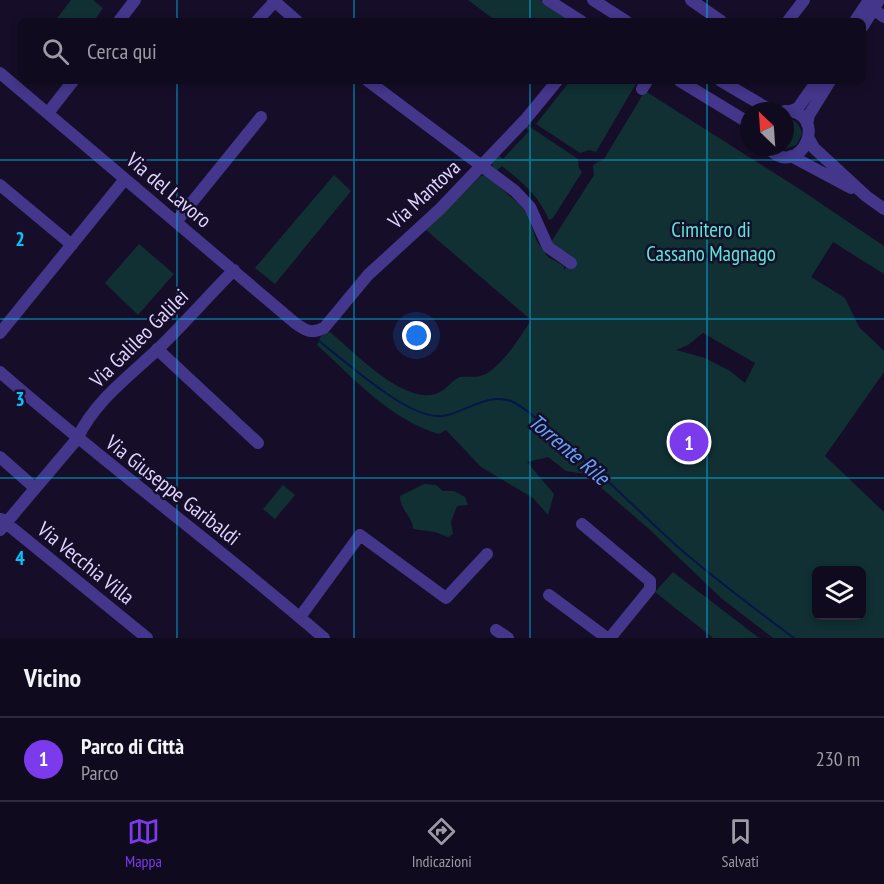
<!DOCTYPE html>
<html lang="it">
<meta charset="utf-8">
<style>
:root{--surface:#100a1e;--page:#1e182b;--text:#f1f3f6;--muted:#9c9aa4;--line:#302b3c;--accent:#7c3aed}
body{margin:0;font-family:"PT Sans Narrow",sans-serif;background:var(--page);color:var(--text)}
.controls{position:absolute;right:18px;bottom:18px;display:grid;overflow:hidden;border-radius:9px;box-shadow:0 3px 9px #0003}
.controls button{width:54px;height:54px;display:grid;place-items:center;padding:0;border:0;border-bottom:2px solid var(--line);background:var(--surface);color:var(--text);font:30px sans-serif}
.compass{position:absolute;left:740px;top:102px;width:54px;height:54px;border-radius:50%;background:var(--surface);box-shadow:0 3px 9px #0003;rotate:335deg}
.you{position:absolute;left:417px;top:336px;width:21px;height:21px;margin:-15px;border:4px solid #fff;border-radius:50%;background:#1a73e8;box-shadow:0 0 0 9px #1a73e833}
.badge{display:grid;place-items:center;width:39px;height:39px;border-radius:50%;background:var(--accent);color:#fff;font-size:20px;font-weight:700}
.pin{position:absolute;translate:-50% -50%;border:3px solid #fff;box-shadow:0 2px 6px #0006}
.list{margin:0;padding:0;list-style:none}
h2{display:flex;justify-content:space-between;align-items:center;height:78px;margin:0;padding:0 24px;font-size:26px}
h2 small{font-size:20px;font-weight:400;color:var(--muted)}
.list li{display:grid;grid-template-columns:39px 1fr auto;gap:18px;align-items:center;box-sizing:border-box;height:84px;padding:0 24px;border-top:2px solid var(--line)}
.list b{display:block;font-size:22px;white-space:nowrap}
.list p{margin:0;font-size:20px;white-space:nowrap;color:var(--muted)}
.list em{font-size:20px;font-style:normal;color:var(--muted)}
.icon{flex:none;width:33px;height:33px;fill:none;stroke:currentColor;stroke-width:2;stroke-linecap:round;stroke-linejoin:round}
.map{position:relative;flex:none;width:884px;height:638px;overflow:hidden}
.search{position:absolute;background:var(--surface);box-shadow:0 3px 9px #0003;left:18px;right:18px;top:18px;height:66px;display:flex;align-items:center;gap:15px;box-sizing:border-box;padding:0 21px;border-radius:9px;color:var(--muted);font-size:22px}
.sheet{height:162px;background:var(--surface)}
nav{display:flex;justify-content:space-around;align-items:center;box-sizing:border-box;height:84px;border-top:2px solid var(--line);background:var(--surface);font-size:16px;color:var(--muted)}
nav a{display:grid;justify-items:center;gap:3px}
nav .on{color:var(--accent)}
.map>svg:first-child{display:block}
.green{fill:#103033;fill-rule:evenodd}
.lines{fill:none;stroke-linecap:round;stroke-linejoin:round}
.stream{stroke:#061649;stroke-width:2}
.minor{stroke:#44368a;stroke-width:12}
.grid{fill:none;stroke:#01c5ff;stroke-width:1.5;stroke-opacity:0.55}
.labels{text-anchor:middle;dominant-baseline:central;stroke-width:5;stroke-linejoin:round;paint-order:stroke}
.street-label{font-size:21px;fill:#dfd5ff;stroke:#160e28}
.park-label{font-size:21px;fill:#58e8d7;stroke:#160e28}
.water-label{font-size:22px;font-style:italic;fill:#63a3ff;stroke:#160e28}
.grid-label{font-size:20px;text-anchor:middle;font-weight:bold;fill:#01c5ff;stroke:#160e28;stroke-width:5;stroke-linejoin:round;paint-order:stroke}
</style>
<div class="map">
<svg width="884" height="638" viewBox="0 0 884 638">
<rect width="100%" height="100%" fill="#160e28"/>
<!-- green -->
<path class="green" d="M71,0h22l10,8 -9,13h-39z
M468,0h72l34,21h-78z
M570,81l67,1 -41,70 -7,-2 -9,3 -44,-29z
M645,91l153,97 86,58v28l-51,-32 -22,35 34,21 14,29 25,24v21l-59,84 59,56v126h-111l-52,-40 -73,-70 -63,-54 -19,-3 -18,-14 -21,5 27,32 -6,21 -15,-17 -52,-31 -35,-37 -7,4c-50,-15 -84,-55 -122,-89l4,-9 9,-4c23,19 76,75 108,61 8,-3 14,-13 22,-16 8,-1 17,1 23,-2 17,-6 39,-40 48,-55l-105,-90 55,-54 5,-1 34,30 8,9 8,26 12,17 16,9v4l9,-13 -22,-15 43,-67 -1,-10 11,-6zM703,333l52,30 -10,20 -15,-12 -25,-13 -29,-8 12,-5zM816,570h46v46h-46z
M785,118c10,1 15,6 17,16l-6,11 -11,4 -7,-2h7z
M527,125l51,34 1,9 3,4 -29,46 -4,2c-10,-24 -27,-38 -47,-54l-6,5 -4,-6v-4l6,-6 5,4 26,-28 -4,-4z
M334,175l17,16 -76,93 -20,-16z
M139,244l35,30 -36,41 -33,-32z
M424,484l12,1 7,6h11l11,6 3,8 -11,1 -6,16 2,12 -5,3 -13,-5 -22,-3c0,-12 -13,-19 -13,-33z
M283,485l12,10 -20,24 -12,-10z
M673,572l86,66h-46l-58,-46z"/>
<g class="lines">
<!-- stream -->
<path class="stream" d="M319,341c26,20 89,78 122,75 21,-1 44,-24 70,-15 13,5 26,19 37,27 46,38 87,80 131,120 37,32 76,61 115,90"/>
<!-- minor -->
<path class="minor" d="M273,0l24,21
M548,0l33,21
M593,0l33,21
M691,0l30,21
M873,9l11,8
M119,21l16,-21
M257,21l19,-21
M788,21l16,-21
M855,21l14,-21
M863,26l16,-26
M0,73l295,250c11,8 16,11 29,5l44,-53 72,-66 85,-89 32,-39
M368,81l147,110 15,16 18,40 23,16
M680,81l69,42
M721,81l51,30
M642,89l5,-8
M790,111l8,-3 19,-27
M48,113l25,-32
M807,124l2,-9 21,-34
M809,139l5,9 52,48 18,13
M767,147c33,37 65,-36 18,-36
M791,156l60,32
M0,185l72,60
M176,222l85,-105
M0,333l125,-154
M157,349l101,94
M0,372c105,92 218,174 324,266
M0,457l35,31
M1,519l146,119
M582,524l68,57v8l-40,49
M0,530l77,-91c17,-37 51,-62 80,-89 27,-26 51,-54 77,-80
M549,595l58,43
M300,617l60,-82 86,63 41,-44
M496,630l12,8"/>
</g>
<!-- grid -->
<path class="grid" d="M177,0v21M354,0v21M530,0v21M707,0v21M177,81v557M354,81v557M530,81v557M707,81v557M0,160h884M0,319h884M0,478h884"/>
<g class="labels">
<!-- street labels -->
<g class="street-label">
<text transform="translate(169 190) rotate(40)">Via del Lavoro</text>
<text transform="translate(424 194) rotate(-43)">Via Mantova</text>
<text transform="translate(139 338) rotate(-45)">Via Galileo Galilei</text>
<text transform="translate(173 490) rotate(38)">Via Giuseppe Garibaldi</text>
<text transform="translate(86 563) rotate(39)">Via Vecchia Villa</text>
</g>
<!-- park labels -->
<g class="park-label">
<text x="711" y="229">Cimitero di<tspan x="711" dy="24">Cassano Magnago</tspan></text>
</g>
<!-- water labels -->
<g class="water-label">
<text transform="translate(569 449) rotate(40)">Torrente Rile</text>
</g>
</g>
<g class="grid-label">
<text x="20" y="246">2</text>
<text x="20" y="406">3</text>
<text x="20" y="565">4</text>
</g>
</svg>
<div class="controls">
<button><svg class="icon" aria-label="layers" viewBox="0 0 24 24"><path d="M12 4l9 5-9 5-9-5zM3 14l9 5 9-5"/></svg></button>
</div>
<svg class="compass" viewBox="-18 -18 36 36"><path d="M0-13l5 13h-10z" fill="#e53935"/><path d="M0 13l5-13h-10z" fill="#9c9aa4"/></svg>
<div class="you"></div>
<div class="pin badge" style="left:689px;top:442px">1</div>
<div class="search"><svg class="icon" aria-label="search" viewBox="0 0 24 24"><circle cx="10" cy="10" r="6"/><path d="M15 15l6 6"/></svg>Cerca qui</div>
</div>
<section class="sheet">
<h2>Vicino<small></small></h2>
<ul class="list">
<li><span class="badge">1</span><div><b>Parco di Città</b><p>Parco</p></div><em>230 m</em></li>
</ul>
</section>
<nav>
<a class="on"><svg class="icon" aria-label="map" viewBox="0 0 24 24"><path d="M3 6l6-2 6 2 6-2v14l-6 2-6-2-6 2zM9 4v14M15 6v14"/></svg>Mappa</a>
<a><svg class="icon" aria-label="directions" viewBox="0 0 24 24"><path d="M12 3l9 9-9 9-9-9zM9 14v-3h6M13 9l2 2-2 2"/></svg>Indicazioni</a>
<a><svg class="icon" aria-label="saved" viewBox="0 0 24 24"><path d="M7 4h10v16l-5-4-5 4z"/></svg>Salvati</a>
</nav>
